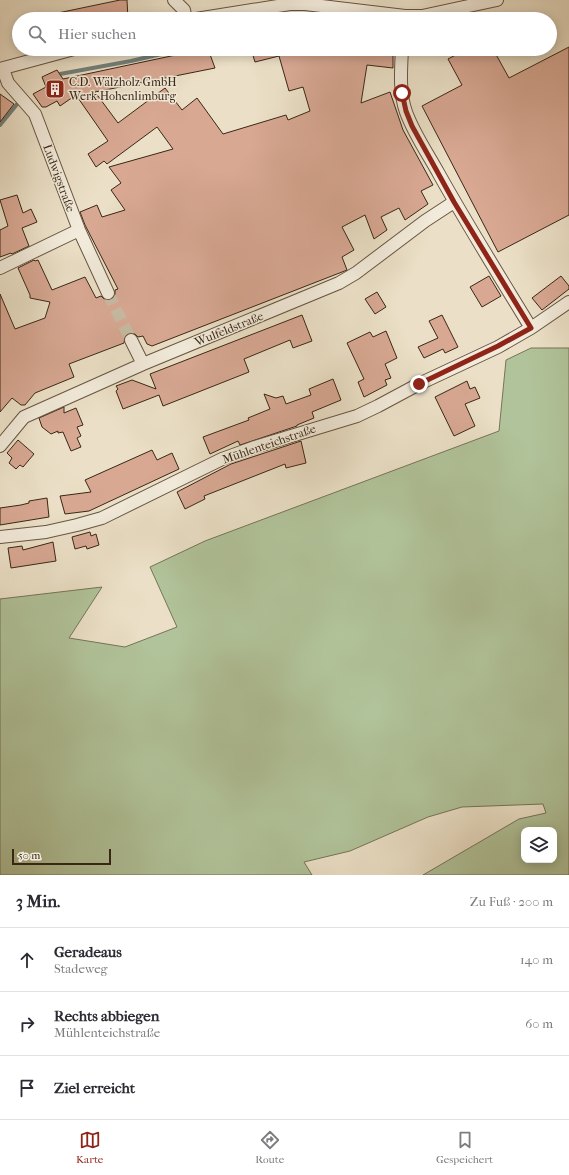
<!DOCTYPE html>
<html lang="de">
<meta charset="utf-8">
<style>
:root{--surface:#fff;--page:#f7f7f7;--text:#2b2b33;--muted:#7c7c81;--line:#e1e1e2;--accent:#8f2418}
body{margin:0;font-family:"IM FELL French Canon",serif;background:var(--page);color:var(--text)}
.controls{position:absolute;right:12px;bottom:12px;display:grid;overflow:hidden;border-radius:8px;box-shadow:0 2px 10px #0003}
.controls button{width:36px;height:36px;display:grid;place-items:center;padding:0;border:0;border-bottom:1px solid var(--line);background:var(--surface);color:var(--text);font:20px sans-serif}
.scale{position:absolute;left:12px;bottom:10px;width:99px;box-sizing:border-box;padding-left:4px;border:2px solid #392715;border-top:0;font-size:11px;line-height:14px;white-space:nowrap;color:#392715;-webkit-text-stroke:3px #f2ebdb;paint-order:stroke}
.stop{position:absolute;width:12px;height:12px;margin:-9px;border:3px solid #8f2418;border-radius:50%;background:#fff}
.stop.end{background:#8f2418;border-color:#fff;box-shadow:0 1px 4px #0008}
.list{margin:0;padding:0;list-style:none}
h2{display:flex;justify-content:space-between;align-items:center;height:52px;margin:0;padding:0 16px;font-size:17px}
h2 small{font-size:13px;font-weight:400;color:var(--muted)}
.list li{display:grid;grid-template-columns:26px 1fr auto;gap:12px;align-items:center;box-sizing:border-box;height:64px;padding:0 16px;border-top:1px solid var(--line)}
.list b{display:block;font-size:15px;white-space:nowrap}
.list p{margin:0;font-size:13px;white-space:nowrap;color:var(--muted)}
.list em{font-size:13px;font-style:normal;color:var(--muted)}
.icon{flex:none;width:22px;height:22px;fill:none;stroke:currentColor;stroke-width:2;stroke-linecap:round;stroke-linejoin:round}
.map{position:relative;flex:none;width:569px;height:875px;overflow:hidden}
.search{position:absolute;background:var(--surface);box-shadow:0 2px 10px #0003;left:12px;right:12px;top:12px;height:44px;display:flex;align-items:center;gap:10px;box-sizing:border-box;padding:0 14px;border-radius:22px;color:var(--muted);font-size:15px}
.sheet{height:244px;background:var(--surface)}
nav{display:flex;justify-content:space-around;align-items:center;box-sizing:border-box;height:56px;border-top:1px solid var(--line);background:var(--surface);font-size:11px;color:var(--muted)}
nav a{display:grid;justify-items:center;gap:2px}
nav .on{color:var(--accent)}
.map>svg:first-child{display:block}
.green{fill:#b1c39a;stroke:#757558;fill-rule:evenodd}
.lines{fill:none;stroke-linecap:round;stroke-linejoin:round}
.stream{stroke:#74807b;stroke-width:4}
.building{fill:#d8a893;stroke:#392715}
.street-tunnel{stroke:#c7bba3;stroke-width:12;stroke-dasharray:12 6;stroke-linecap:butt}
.street-casing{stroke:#665542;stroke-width:14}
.street{stroke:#f2ebdb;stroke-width:12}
.route{stroke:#8f2418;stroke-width:5}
.labels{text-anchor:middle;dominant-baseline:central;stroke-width:3;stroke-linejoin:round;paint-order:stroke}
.poi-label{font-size:12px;fill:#392715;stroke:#f2ebdb;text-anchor:start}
.street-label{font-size:12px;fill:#392715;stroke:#f2ebdb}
</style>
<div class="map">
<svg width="569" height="875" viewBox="0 0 569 875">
<rect width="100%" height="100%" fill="#ebe0c7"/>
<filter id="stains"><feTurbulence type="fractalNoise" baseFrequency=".005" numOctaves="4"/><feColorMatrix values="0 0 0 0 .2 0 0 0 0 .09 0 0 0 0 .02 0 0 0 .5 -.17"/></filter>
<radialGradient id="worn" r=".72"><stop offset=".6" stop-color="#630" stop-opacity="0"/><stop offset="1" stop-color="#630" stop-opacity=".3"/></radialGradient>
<!-- green -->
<path class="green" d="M531,348h38v527h-146l96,-56 27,-6 -3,-9 -81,3 -34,10 -78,34 -46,11 8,13h-312v-276l102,-12 -33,51 56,9 52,-20 -27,-60 55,-26 294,-110 7,-71zM524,830h30v30h-30z"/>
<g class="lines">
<!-- stream -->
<path class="stream" d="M60,74l71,-13 52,-12
M0,125l18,-22"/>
</g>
<!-- building -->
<path class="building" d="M120,0h7l1,19h-75v-5z
M569,47v168l-71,37 -76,-146 40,-21 -14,-26 19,-10h26l16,29z
M204,49h4l7,19 -120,24 23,31 47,-35 17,22 15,-12 26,36 63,-19 2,5 22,-9 -7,-24 -14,4 -10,-35 -24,6 -4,-13h142v19l-26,-3 -6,38 29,-11 13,38 30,55 -12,6 7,13 -23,16 -6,-12 -18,9 6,13 -13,9 -9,-24 -23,12 12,23 -12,7 5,13 -5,2 -190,74 -5,-2 -4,-8 -5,1 -3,-3 -7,-1 -3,3 -1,7 -55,21 5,13 -39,16 -10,12h-4l-9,-7 -12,14v-118l15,35 30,-11 5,-16 -20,-4v-3l-12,-27 16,-8 1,1 3,-1 14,30 33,-13 11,21 5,-2 3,3 4,1 6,-2 1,-4v-4l3,-1 -33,-64 -5,-13 17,-7 5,12 23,-7 -14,-20 10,-7 -12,-16 64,-18 -16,-22 -50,37 -3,-3 -8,6 -8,-13 20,-13 -32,-46 -16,11 -3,-5 -11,6h-4l-9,-13 13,-7 -4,-10 15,-7 6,9z
M0,94l14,10 -14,18z
M17,195l6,18 8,-4 6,13 -15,6 7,18 -17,8 -1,-1 -11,4v-27l8,-4 -8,-26z
M489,276l12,20 -19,11 -12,-20z
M561,276l8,10v3l-27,21 -10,-12z
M377,292l9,15 -11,7 -10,-15z
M302,315l10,26 -19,7 -3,-8 -46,19 5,13 -86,34 -4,-11 -36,14 -7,-18 2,-2 -2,-3 16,-6 24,9 -6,-15z
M442,315l16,32 -13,6 -2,-4 -19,9 -6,-11 20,-9 -9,-17z
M386,331l11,27 -12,6 6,14 -6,2 2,5 -23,12 -6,-15 6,-3 -17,-36 23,-11 3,5z
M333,379l8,21 -29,12 2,6 -17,7v1l-57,19 -2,-4 -28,13 -7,-17 46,-17 -1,-2 22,-9 -6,-15 12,4 7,-2 3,8 25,-9 -2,-6z
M467,381l3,8 5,-2 5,11 -15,6 10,22 -21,10 -19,-39z
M64,407v6l12,-5 7,17 -6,2 4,9 -4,2 4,9 -10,4 -8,-19 -5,1v-2l-7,3 -9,-7 -3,-9z
M18,440l16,14 -11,13 -3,-2 -4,4 -7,-6 3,-5 -5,-5z
M301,441l5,22 -20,5 -1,-4 -81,32 1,3 -20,10 -8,-17 54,-28z
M152,450l5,10 15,-7 7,16 -90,42 -24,3 -5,-18 31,-4 -6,-12z
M47,498l2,19 -49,8v-17l21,-3 8,-2v-2z
M90,532l1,4 5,-2 3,11 -12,4 -1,-3 -11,3 -3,-12z
M53,542l3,19 -45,7 -3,-20 14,-2 1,4z"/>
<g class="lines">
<!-- street-tunnel -->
<path class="street-tunnel" d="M108,293l23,47"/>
<!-- street casing -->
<g class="street-casing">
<path id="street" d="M174,0l10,10 2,9
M196,19l94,-15h15l100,12h17l75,-16
M402,49c-1,21 -3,43 4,63 8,22 22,42 33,62 29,52 61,103 92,154
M0,69l74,-20
M3,69l5,14 27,31 44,116 29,63
M0,268l79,-38
M131,340l12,24
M0,446l24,-29 119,-53 196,-81 17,-10 69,-52 29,-19
M0,537l46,-5 31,-7 25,-7 120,-59 33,-12 102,-31 21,-10 41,-22 79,-37 33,-19 38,-26"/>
</g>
<!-- street -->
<use href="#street" class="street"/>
</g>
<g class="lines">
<!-- route -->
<path class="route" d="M402,93l4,18 6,15 42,76 77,126 -33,18 -79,38"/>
</g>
<!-- icons -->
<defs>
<g id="building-square" transform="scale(1)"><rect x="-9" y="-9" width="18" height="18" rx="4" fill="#8f2418" stroke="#f2ebdb"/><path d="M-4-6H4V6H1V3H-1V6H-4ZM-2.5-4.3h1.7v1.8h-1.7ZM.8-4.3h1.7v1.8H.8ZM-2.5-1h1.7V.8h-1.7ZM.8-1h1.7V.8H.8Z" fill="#fff"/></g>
</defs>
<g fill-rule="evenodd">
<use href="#building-square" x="55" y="89"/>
</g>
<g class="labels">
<!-- poi labels -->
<g class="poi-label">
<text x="69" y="82">C.D. Wälzholz GmbH<tspan x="69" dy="14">Werk Hohenlimburg</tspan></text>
</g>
<!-- street labels -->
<g class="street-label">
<text transform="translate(59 178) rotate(70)">Ludwigstraße</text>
<text transform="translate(229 329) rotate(-22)">Wulfeldstraße</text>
<text transform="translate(269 444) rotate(-19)">Mühlenteichstraße</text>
</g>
</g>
<rect width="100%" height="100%" filter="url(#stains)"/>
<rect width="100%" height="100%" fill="url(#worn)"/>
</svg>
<div class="controls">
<button><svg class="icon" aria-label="layers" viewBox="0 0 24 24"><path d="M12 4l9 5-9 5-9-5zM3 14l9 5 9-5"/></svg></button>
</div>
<div class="scale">50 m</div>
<div class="stop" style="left:402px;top:93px"></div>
<div class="stop end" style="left:419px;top:384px"></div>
<div class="search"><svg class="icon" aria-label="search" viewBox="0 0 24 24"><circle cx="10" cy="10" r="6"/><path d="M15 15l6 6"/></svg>Hier suchen</div>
</div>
<section class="sheet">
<h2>3 Min.<small>Zu Fuß · 200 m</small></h2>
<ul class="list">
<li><svg class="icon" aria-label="ahead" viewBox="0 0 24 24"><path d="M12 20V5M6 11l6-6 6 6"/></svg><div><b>Geradeaus</b><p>Stadeweg</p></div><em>140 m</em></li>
<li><svg class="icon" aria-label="right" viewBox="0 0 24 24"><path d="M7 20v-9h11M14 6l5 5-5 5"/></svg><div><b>Rechts abbiegen</b><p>Mühlenteichstraße</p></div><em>60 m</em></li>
<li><svg class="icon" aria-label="arrive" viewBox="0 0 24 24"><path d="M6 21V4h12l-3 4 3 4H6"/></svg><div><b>Ziel erreicht</b></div></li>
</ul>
</section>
<nav>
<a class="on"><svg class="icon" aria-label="map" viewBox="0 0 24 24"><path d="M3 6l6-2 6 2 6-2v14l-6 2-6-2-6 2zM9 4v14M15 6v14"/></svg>Karte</a>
<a><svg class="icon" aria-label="directions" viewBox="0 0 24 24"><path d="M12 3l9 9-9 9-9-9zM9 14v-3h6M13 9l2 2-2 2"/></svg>Route</a>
<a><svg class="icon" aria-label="saved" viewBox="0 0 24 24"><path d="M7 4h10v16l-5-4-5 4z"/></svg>Gespeichert</a>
</nav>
